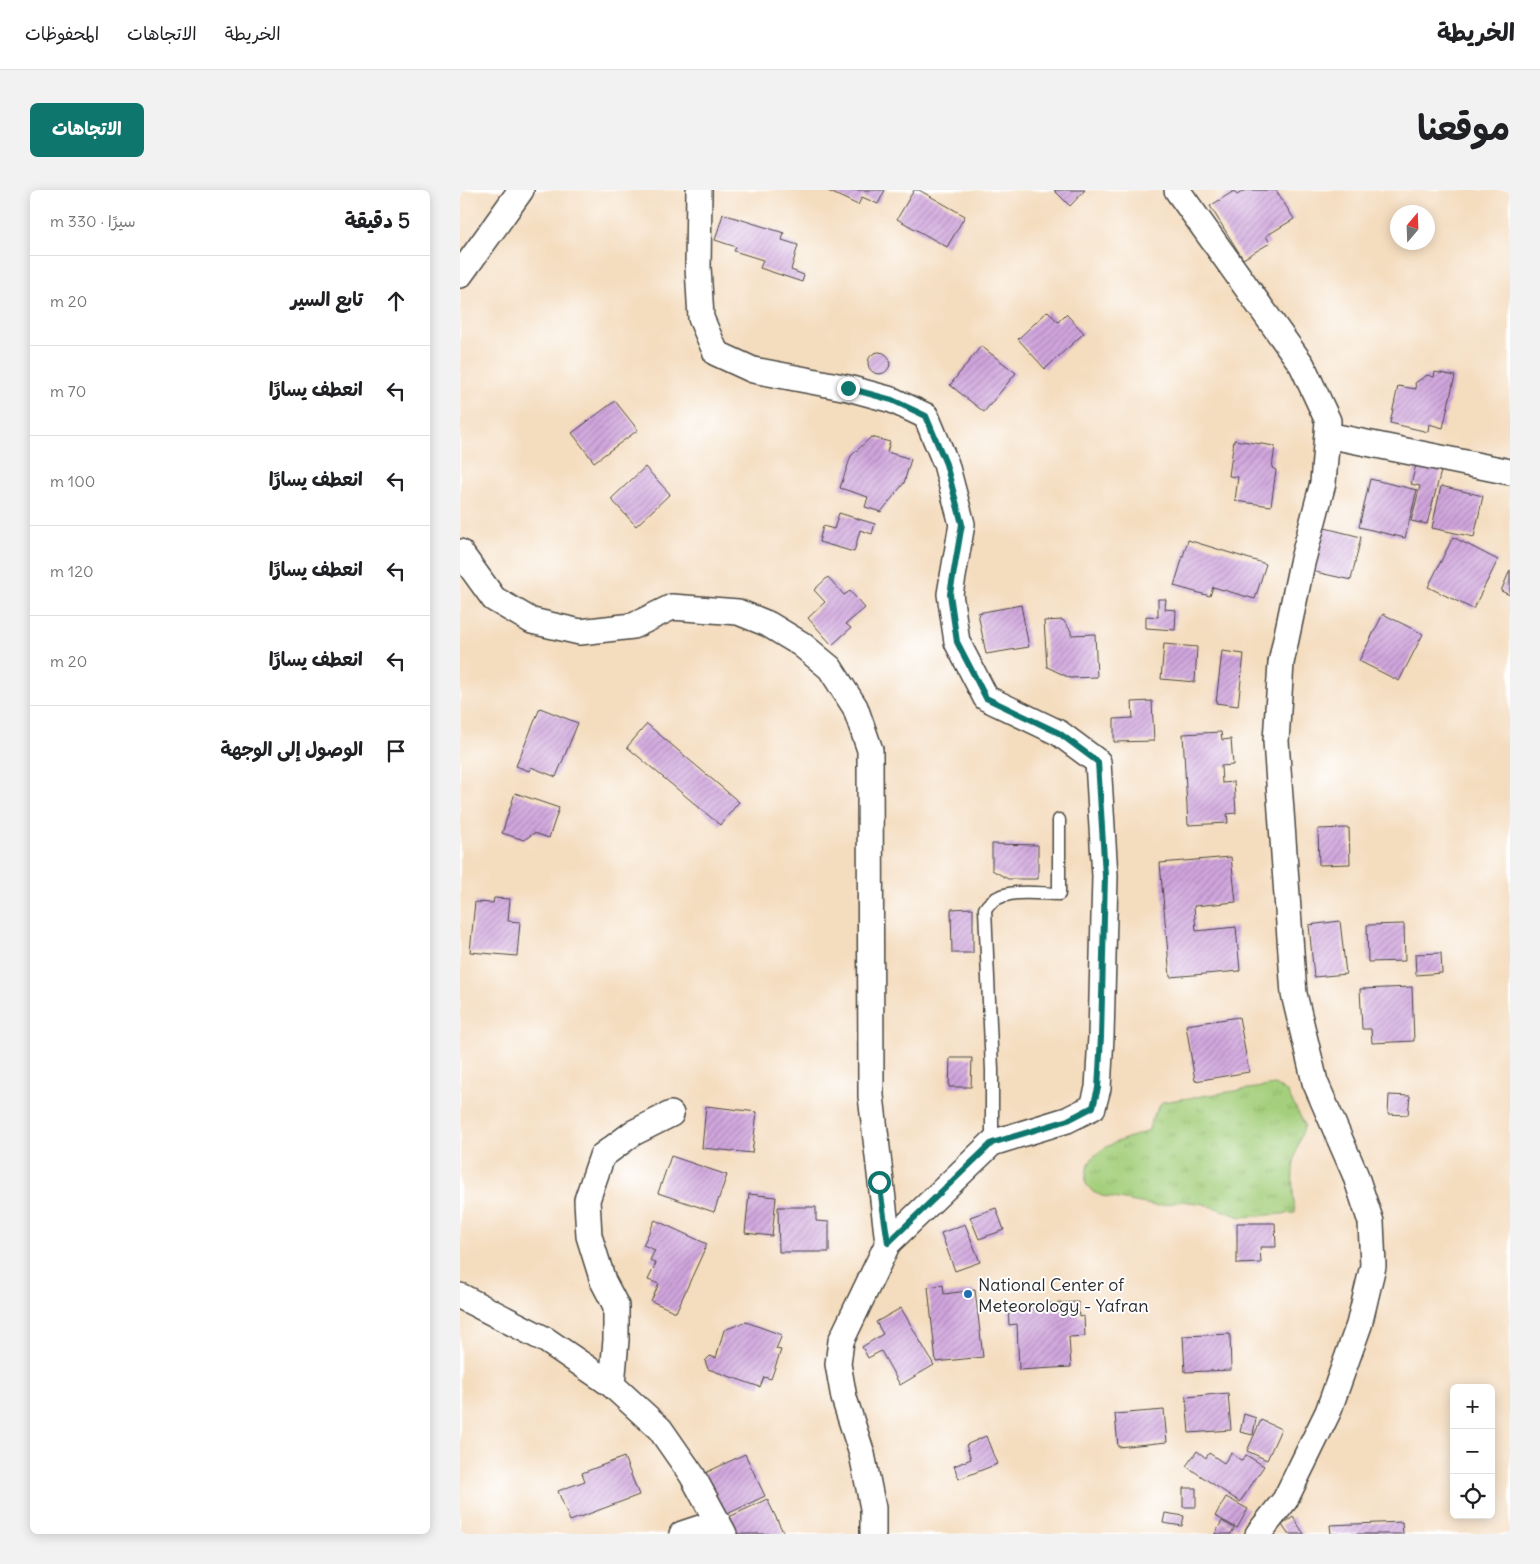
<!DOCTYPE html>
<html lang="ar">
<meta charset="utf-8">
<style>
:root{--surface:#fff;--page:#f2f2f2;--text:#202124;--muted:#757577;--line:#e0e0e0;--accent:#0f766e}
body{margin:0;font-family:Delius,"Playpen Sans Arabic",sans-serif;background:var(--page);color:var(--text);direction:rtl}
.controls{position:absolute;right:15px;bottom:15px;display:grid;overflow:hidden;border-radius:8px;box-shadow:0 2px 12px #0003}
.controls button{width:45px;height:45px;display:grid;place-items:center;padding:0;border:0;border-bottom:1px solid var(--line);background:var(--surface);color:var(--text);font:25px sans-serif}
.compass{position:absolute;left:930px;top:15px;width:45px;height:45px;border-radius:50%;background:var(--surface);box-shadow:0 2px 12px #0003;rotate:19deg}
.stop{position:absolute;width:15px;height:15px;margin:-11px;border:4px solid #0f766e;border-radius:50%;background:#fff}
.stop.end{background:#0f766e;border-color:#fff;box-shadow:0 1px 5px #0008}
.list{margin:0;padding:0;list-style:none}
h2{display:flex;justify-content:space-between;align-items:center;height:65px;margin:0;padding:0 20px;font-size:21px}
h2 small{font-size:16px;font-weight:400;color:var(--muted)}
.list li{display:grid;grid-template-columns:32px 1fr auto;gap:15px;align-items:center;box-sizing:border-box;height:90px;padding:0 20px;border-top:1px solid var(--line)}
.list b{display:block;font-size:19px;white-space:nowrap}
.list em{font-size:16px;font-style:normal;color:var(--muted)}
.icon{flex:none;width:28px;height:28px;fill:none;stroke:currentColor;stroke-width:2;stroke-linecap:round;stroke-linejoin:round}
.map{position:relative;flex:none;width:1050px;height:1344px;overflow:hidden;direction:ltr;border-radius:8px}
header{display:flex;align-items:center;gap:30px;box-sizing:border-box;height:70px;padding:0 25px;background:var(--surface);border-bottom:1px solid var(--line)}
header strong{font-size:24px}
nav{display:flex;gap:28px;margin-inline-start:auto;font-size:18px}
.intro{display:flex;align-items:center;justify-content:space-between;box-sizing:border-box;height:120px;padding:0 30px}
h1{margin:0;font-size:35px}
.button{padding:12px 22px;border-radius:8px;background:var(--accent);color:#fff;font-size:18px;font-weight:700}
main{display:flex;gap:30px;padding:0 30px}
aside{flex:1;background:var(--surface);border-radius:8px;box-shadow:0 2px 12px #0003}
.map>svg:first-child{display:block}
.grass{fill:url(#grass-tufts);stroke:#687d53}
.building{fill:url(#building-hatch)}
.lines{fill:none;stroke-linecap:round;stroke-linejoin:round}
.lane-casing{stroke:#494641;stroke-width:15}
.street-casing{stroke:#494641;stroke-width:28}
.lane{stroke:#fff;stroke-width:12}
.street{stroke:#fff;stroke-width:25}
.route{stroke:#0f766e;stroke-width:6}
.poi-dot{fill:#1f6fb2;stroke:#fff;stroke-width:2}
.labels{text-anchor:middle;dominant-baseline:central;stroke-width:4;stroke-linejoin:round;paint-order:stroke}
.poi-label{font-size:18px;fill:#2b2b2b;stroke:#fff;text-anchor:start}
</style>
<header>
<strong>الخريطة</strong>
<nav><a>الخريطة</a><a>الاتجاهات</a><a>المحفوظات</a></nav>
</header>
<div class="intro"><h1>موقعنا</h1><a class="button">الاتجاهات</a></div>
<main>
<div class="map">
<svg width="1050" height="1344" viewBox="0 0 1050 1344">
<defs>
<pattern id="grass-tufts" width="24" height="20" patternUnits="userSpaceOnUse" patternTransform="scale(1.25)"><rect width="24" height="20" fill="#a4cf7b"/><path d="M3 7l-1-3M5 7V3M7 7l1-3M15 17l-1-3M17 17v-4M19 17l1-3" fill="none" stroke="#8db26a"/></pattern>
<pattern id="building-hatch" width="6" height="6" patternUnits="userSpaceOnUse" patternTransform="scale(1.25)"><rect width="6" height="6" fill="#d0a5dd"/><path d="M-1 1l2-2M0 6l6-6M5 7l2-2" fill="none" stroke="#a987b3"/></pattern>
</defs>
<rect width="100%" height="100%" fill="#fff"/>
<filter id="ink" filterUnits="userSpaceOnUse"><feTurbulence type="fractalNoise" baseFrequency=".02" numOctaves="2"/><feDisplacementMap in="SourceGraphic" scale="10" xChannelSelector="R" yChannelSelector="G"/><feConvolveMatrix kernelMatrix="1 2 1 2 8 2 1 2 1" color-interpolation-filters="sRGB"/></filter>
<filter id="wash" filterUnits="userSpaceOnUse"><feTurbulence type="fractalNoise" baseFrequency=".0096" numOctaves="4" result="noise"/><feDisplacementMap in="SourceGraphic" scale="20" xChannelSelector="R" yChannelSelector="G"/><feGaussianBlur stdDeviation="1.12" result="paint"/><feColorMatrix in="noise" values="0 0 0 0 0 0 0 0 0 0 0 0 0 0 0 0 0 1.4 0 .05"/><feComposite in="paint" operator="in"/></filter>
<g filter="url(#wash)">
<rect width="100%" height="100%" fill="#f4dcbe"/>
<!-- grass -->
<path class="grass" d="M815,895l12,7 18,33c-14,36 -14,51 -10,88l-54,4 -37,-13 -21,-3 -26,5 -55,-10 -9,-4 -7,-8c-4,-38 36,-42 63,-54l2,-10 11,-18z"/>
<g id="blocks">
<!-- building -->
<path class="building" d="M366,0h59l-7,14 -16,-7 -4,8z
M454,0h5l46,26 -18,31 -50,-28z
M594,0h31l-15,16z
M785,0h31l18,29 -28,17 4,7 -27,16 -33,-53 24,-15 3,4z
M263,24l61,19 -2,7 16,5 -7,25 13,5 -2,7 -42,-14 3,-8 -29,-9 2,-4 -21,-7z
M588,121l10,11 8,-8 18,19 -39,36 -27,-30z
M521,156l35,27 -32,39 -34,-27z
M408 173a11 11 0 1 1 22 0a11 11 0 1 1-22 0Z
M975,182l20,4 -12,52 -14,-4 -1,8 -38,-9 8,-37 18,3 -1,-6 12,-8 7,2z
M155,211l23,29 -44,32 -22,-29z
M411,247l19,5 -3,10 24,7 -7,24 -23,29 -16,-5 3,-10 -28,-9 11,-32z
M774,250l41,6 -3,22 4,2 -5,36 -36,-5 3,-24 -9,-1z
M956,275l25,6 -14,53 -16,-3 9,-35 -9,-2z
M185,277l25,27 -34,32 -25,-27z
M910,289l47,11 -12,48 -46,-11z
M981,296l42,10 -9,41 -42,-9z
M379,323l36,11 -3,10 -12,-4 -6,22 -35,-10 4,-16 11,3z
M861,337l40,10 -10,43 -40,-9z
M993,347l45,23 -25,49 -45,-22z
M728,350l78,24 -11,35 -42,-12 -3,9 -36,-10z
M1050,380v25l-9,-4z
M368,387l16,18 6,-4 15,17 -19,16 5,4 -19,17 -24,-27 17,-16 -11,-12z
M698,409h8l-1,10 11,1 -1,20 -29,-2v-12l12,1z
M561,415l8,42 -43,7 -8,-41z
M923,424l40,20 -24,47 -40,-20z
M603,430l8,11v4l24,-1 2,43 -27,1 -23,-11 -3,-46z
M704,454l33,3 -2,35 -34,-3z
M762,461l22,3 -6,52 -22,-3z
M692,511l2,40 -40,1v-23l19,-1 -1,-16z
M80,518l38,15 -22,54 -25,-10 -2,4 -13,-5z
M187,534l92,78 -19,23 -93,-78z
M761,542l1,8 9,-1 2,26 -12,1 1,17 12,-1 2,31 -9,1 1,9 -40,2 -5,-91z
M55,603l44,15 -10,30 -15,-5 -10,7 -22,-7z
M889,638l1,36 -31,1 -1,-36z
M532,654l46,1v34h-30l-16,-9z
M771,667l5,45 -42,4 2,25 40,-4 4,44 -70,6 -10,-114z
M34,708l16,1 -2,22 12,1 -3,34 -47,-4 5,-50 18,1z
M513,718v45h-21l-1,-44z
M880,731l6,53 -32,3 -5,-52z
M944,734l1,37 -37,1 -1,-37z
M981,763l1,20 -26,2 -1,-21z
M952,797l2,54 -42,2 -1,-14h-9l-2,-40z
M779,827l10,55 -54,9 -9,-56z
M490,868h22l-1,29h-22z
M929,905l21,1 -2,19 -20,-1z
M246,916l51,6 -5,41 -50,-5z
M211,966l56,19 -13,37 -56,-19z
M289,1004l27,3 -4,39 -27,-3z
M318,1017h38v14l13,1v30h-50z
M536,1018l8,22 -25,9 -9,-22z
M195,1030l52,24 -31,68 -25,-11 8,-17 -11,-4 8,-17 -6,-3 5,-10 -12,-5z
M777,1033h38l1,24h-16l1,16 -24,1z
M505,1034l15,38 -25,9 -14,-38z
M483,1095l1,9 31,-4 8,67 -47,5 -8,-75z
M618,1112l1,15 5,-1 1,20 -16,1 2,30 -52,3 -2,-46 -8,1 -1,-19z
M441,1118l33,57 -34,20 -19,-34 -13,7 -6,-11 21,-13 -7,-12z
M286,1132l36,13 -6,14 5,1 -10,29 -7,-2 -4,10 -52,-18 -3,-8 5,-5 6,2 8,-28z
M770,1144l1,36 -46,2 -2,-36z
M768,1203l3,37 -42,3 -3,-36z
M704,1220l3,32 -49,5 -3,-33z
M784,1224l12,4 -3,17 -13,-3z
M801,1230l20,9 -14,31 -20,-9z
M526,1246l11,28 -38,15 -5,-13 17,-7 -5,-14z
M737,1261l9,7 3,-5 15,10 7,-10 11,8 4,-6 18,11 -24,36 -54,-36z
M285,1264l20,42 -44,21 -20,-42z
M164,1267l15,38 -69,26 -12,-30 27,-10 -3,-8z
M723,1298h13v19h-13z
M766,1307l22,12 -11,19 -22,-12z
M307,1309l17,35h-52l-7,-15z
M705,1323l19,3 -2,10 -19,-3z
M833,1327l11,17h-16l-6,-9z
M762,1331l12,7 -3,6h-16z
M942,1332l1,12h-72l-1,-9z"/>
</g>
</g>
<g filter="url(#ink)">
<use href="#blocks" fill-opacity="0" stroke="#494641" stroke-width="1"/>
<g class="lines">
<!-- lane casing -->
<g class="lane-casing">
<path id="lane" d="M532,953v-73l-7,-161c15,-23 50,-15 74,-15v-74"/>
</g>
<!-- street casing -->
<g class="street-casing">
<path id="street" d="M239,0l-1,77 3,51 15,35 37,17 95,18 44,12 34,16 20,48 16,60 -12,70 7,48 29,56 73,35 39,29 7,114 -4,161 -3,51 -5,19 -26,13 -75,23 -104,100
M717,0l125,175 26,56 -5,62 -21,80 -21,100 -5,78 18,253 21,88 40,92 16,48 2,44 -14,59 -31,87 -43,88 -27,34
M0,85l61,-85
M867,245l183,37
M0,362l34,47 38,22 48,11 53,-6 39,-19 66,5 30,12 33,20 29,24 25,39 15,43 1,346 17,147 -47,98 -3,23 6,34 18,56 11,54v26
M0,1106l86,44 66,45 48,44 32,46 32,59
M152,1195l4,-45v-34l-13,-25 -14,-45 -2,-36 15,-44 31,-23 38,-19
M222,1344l36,-12"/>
</g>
<!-- lane -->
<use href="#lane" class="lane"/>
<!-- street -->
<use href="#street" class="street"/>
</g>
</g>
<g class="lines" filter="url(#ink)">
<!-- route -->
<path class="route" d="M388,198l44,12 34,16 20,48 16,60 -12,70 7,48 29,56 73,35 39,29 7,114 -4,161 -3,51 -5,19 -25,13 -76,23 -104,100 -9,-61"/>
</g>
<!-- markers -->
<circle class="poi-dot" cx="508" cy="1104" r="5"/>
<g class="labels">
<!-- poi labels -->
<g class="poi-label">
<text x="518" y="1094">National Center of<tspan x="518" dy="21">Meteorology - Yafran</tspan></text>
</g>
</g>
</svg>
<div class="controls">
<button>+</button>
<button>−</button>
<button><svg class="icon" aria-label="locate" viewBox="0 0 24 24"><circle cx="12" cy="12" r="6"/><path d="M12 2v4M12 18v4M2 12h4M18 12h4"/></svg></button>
</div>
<svg class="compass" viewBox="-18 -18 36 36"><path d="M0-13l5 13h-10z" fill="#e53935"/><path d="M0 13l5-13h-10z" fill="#757577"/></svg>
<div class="stop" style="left:419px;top:992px"></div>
<div class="stop end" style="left:388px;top:198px"></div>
</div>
<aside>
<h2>5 دقيقة<small>سيرًا · 330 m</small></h2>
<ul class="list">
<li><svg class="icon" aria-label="ahead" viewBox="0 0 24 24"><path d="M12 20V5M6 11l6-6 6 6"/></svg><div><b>تابع السير</b></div><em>20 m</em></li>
<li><svg class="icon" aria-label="left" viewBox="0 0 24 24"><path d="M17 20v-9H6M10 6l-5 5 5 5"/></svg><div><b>انعطف يسارًا</b></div><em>70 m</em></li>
<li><svg class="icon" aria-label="left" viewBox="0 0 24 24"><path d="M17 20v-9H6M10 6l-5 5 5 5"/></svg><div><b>انعطف يسارًا</b></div><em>100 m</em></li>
<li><svg class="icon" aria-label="left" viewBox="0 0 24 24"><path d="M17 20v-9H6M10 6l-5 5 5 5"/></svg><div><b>انعطف يسارًا</b></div><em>120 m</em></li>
<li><svg class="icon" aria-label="left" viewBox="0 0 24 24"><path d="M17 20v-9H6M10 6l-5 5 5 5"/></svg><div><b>انعطف يسارًا</b></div><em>20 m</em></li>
<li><svg class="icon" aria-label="arrive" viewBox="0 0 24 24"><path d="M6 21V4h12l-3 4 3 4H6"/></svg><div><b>الوصول إلى الوجهة</b></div></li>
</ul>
</aside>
</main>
